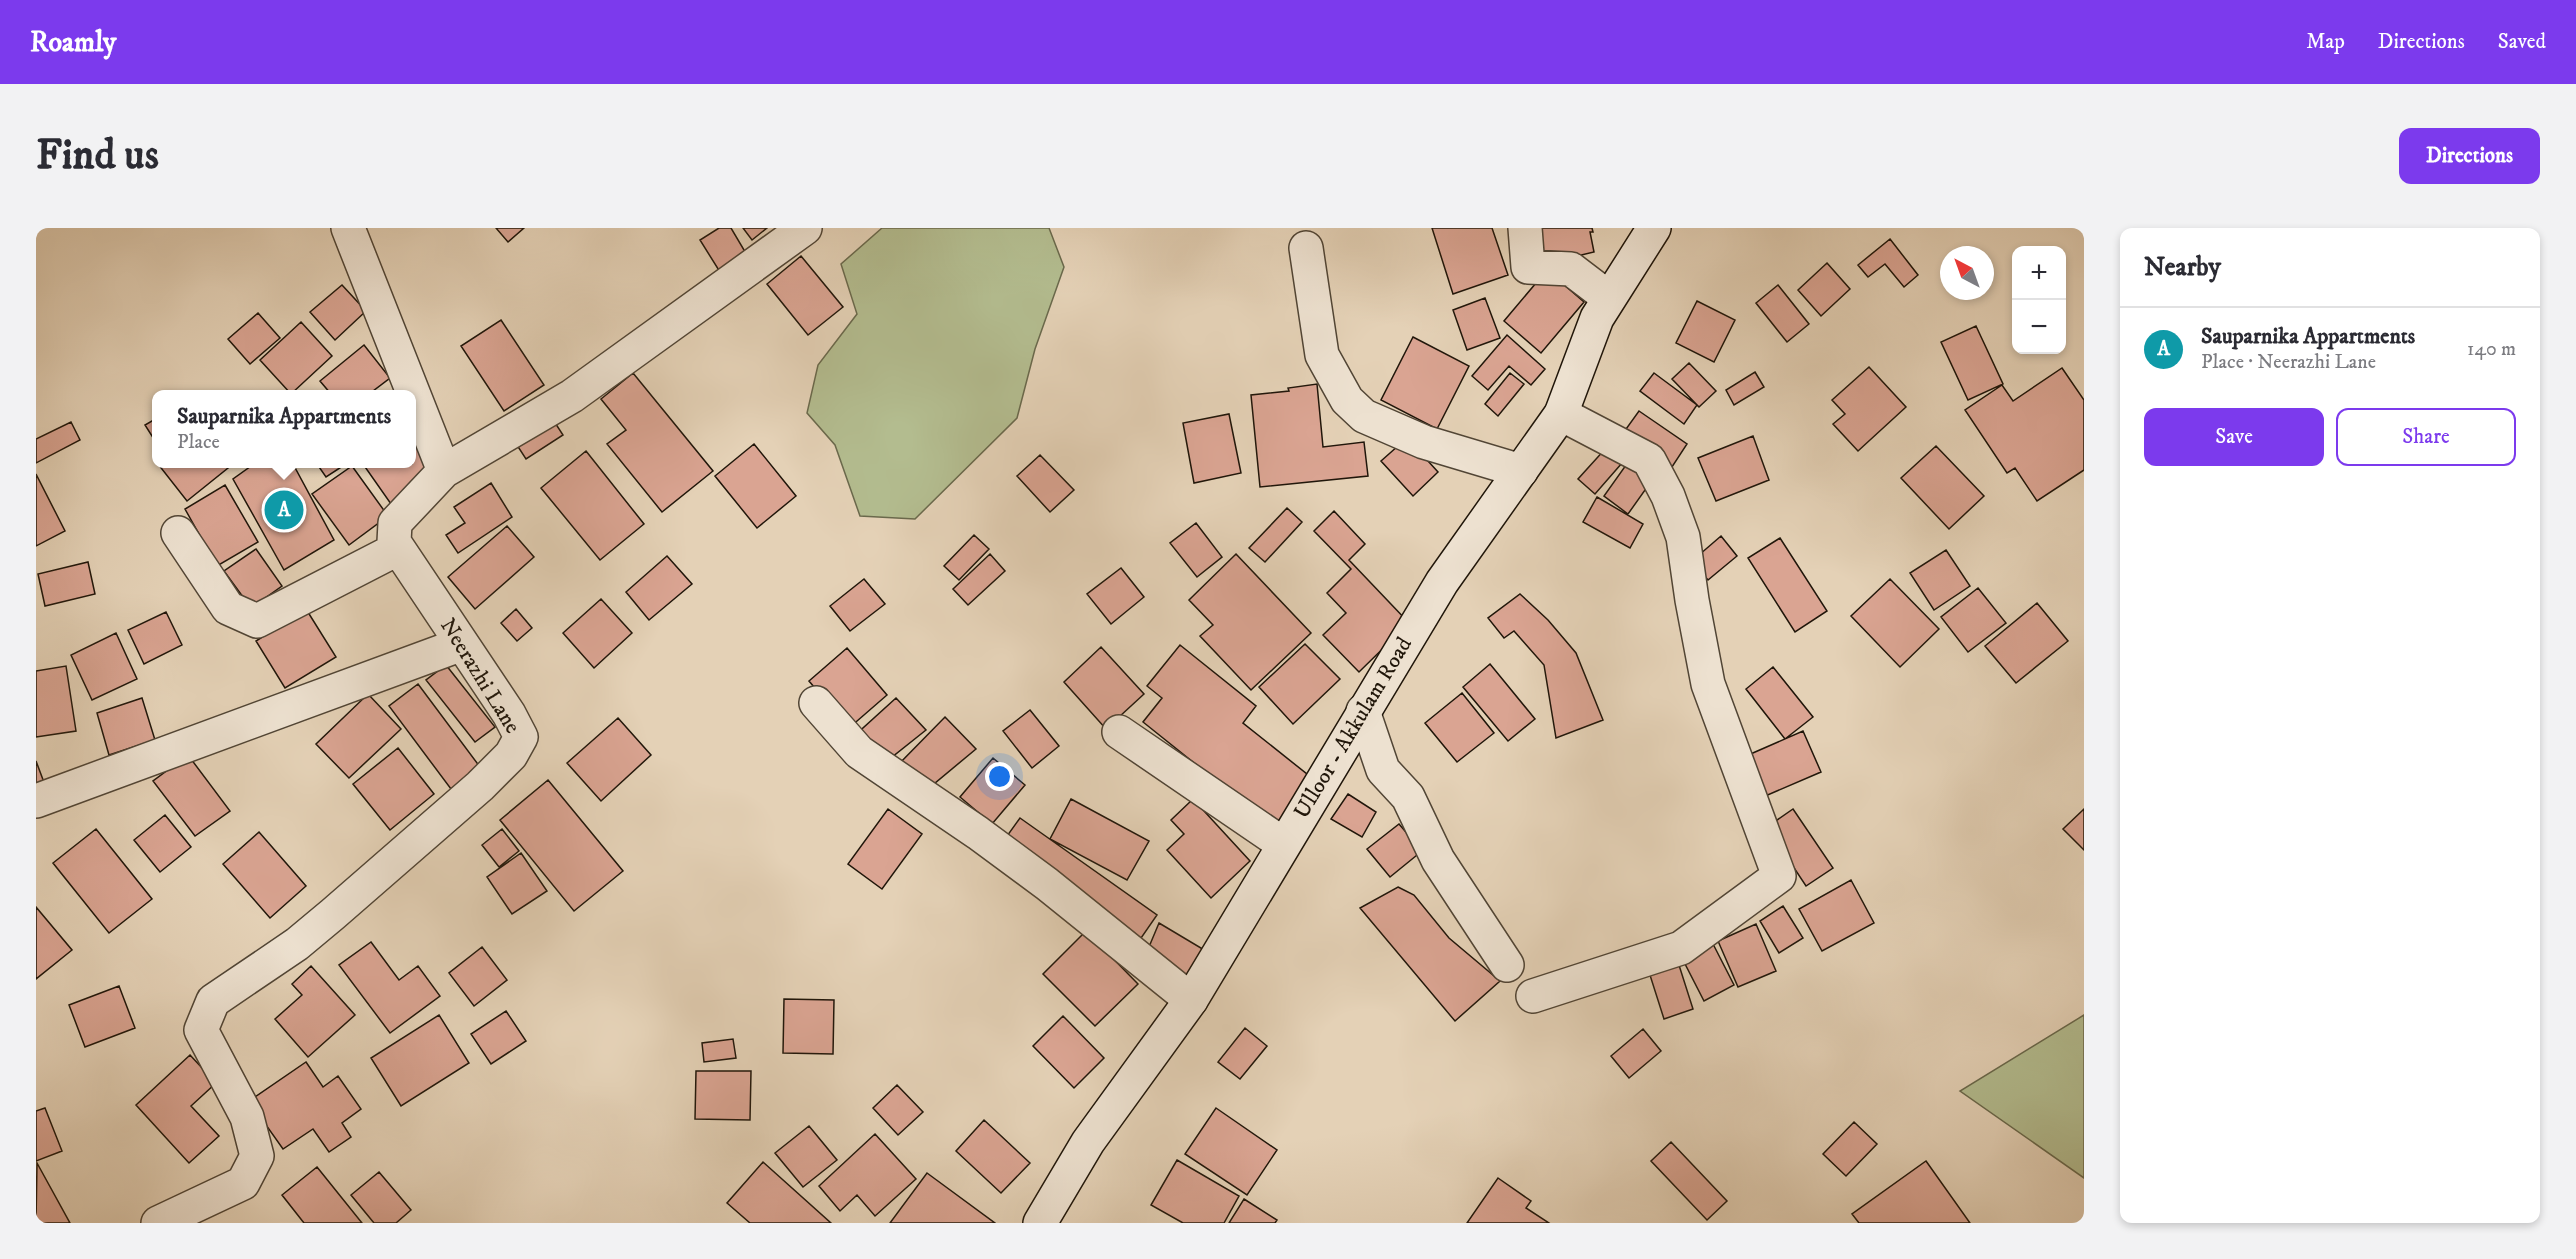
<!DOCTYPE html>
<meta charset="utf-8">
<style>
:root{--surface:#fff;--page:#f2f2f3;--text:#2b2b33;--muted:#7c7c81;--line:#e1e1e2;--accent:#7c3aed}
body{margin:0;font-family:"IM FELL DW Pica",serif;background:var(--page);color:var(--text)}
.controls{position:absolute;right:18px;top:18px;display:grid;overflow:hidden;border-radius:12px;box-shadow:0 3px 9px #0003}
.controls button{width:54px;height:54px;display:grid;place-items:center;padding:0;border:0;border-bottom:2px solid var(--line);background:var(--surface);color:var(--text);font:30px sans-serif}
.compass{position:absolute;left:1904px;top:18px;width:54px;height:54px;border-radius:50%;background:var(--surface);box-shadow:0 3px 9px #0003;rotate:319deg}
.you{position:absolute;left:964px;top:549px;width:21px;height:21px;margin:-15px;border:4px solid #fff;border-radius:50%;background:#1a73e8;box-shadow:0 0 0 9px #1a73e833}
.badge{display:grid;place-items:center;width:39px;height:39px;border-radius:50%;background:var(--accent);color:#fff;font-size:20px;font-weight:700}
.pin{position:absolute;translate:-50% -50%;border:3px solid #fff;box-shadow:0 2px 6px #0006}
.popup{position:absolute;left:116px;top:162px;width:264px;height:78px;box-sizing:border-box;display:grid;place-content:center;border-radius:12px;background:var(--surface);filter:drop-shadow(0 2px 4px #0005);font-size:20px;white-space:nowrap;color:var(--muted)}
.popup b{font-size:22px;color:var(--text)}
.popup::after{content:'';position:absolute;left:50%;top:100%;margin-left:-12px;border:12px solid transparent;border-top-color:var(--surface)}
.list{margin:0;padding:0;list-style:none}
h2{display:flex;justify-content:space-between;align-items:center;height:78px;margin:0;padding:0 24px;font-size:26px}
h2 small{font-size:20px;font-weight:400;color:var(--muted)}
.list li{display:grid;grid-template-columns:39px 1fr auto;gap:18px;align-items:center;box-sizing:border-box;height:84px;padding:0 24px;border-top:2px solid var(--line)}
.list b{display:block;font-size:22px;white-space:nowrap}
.list p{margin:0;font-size:20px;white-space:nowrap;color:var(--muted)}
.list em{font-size:20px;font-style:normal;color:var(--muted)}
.actions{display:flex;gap:12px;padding:18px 24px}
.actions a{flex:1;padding:14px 0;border:2px solid var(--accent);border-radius:12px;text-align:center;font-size:21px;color:var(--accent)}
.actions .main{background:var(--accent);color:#fff}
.map{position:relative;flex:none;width:2048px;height:995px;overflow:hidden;border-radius:12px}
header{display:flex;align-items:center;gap:36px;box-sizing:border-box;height:84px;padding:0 30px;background:var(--accent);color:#fff}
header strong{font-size:28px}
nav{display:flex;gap:33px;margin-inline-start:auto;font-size:21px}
.intro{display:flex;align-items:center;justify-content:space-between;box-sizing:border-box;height:144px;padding:0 36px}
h1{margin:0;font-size:42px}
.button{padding:15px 27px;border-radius:12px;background:var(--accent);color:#fff;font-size:21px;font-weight:700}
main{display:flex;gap:36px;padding:0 36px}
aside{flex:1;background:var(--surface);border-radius:12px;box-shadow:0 3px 9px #0003}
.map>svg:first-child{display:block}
.green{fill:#b3bc8f;stroke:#6a694c;stroke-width:1.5}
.building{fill:#daa492;stroke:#20160a;stroke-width:1.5}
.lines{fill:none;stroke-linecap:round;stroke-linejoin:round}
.street-casing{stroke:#514535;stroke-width:36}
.secondary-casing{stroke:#20160a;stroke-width:36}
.street{stroke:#ede1d0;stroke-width:33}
.secondary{stroke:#ede1d0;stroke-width:33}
.labels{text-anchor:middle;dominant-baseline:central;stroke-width:4.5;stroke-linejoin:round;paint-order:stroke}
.street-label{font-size:22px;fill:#20160a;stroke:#ede1d0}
</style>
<header>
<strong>Roamly</strong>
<nav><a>Map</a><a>Directions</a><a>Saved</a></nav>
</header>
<div class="intro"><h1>Find us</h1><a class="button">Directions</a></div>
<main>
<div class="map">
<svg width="2048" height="995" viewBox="0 0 2048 995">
<rect width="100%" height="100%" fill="#e4d1b6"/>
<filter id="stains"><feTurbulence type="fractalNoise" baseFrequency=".00333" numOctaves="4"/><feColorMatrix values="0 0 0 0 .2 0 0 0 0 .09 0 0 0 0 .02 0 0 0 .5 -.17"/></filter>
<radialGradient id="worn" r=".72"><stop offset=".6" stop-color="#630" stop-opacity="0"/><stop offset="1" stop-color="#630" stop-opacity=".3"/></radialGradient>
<!-- green -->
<path class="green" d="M846,0h167l15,39 -29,82 -18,69 -102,101 -55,-3 -25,-71 -28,-32 11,-48 39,-51 -16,-50z
M2048,787v163l-124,-87z"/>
<!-- building -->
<path class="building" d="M460,0h28l-16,14z
M683,0h12l16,27 -27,17 -20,-32z
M707,0h24l-15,12z
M1396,0h60l16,47 -55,19z
M1498,0h58l1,4h-3l4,20 -51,12z
M1854,11l28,36 -14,12 -19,-23 -17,13 -10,-12z
M765,28l42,51 -35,28 -41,-51z
M1791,35l23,26 -29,27 -23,-26z
M1511,42l37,32 -43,51 -37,-32z
M306,57l24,26 -31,29 -25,-28z
M1742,57l31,39 -22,18 -31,-39z
M1449,70l15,40 -33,12 -14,-40z
M1661,73l38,19 -21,42 -38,-19z
M222,85l22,25 -30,26 -22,-25z
M465,92l43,65 -40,26 -43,-65z
M265,94l31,34 -41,38 -31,-34z
M1940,98l27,58 -35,16 -27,-58z
M1471,107l38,34 -14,16 -22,-19 -21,24 -16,-14z
M1377,109l56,29 -32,63 -56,-29z
M328,117l26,33 -21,16h-38l-11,-13z
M1653,135l27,28 -17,16 -27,-28z
M1833,139l37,40 -48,44 -25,-27 12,-10 -13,-14z
M2026,140l22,32v70l-47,31 -22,-33 -8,5 -42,-63 37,-25 11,16z
M1719,144l9,15 -30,18 -8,-15z
M597,145l80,98 -51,41 -55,-68 19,-14 -25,-31z
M1474,145l14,11 -26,32 -13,-12z
M1618,145l43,32 -13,19 -44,-33z
M1281,156l6,63 41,-5 4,34 -108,11 -9,-92 38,-4 -1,-3z
M1603,183l48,33 -17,26 -49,-34z
M1193,186l12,59 -47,10 -11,-60z
M514,187l13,20 -37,24 -13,-20z
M121,190v26l-12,-19z
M35,194l9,18 -44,23v-24z
M376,203l27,39 -48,34 -28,-40h49z
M1717,208l16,44 -53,21 -18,-43z
M1371,210l31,34 -25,24 -32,-35z
M718,216l42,52 -39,32 -42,-52z
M1900,218l48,50 -35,33 -48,-51z
M1570,220l16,15 -27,31 -17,-15z
M550,223l58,73 -44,36 -59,-72z
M1004,227l34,35 -24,22 -33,-36z
M1595,230l24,18 -27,38 -24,-18z
M122,236h75l-46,37z
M218,236h39l41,76 -50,30 -51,-91z
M281,236h29l-20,13z
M316,238l36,50 -39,29 -37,-51z
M0,246l29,57 -29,15z
M455,255l21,34 -54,36 -12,-18 19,-12 -11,-16z
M189,257l33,57 -41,24 -32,-57z
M1561,269l46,27 -13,24 -47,-26z
M1251,280l15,14 -37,40 -16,-14z
M1298,283l31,33 -16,16 60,63 -50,49 -36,-37 23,-22 -19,-20 24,-24 -37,-38z
M1160,295l26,34 -25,20 -27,-34z
M471,298l27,31 -59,52 -27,-32z
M938,307l15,14 -30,31 -15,-14z
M1685,308l16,20 -29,24 -16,-19z
M1744,310l47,73 -32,21 -47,-74z
M220,321l26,37 -31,22 -27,-37z
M1910,322l24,36 -36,24 -24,-37z
M954,326l15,17 -37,34 -15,-16z
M1200,326l75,79 -60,57 -51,-54 13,-11 -24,-25z
M631,328l25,28 -43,36 -23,-28z
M52,334l7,32 -50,12 -7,-32z
M1085,340l23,29 -33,27 -24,-30z
M828,351l21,25 -35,27 -20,-25z
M1854,351l49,50 -39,38 -49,-51z
M1942,360l28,35 -38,29 -27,-35z
M1484,366l28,26 28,33 27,67 -47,18 -12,-73 -30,-34 -10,7 -16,-20z
M565,371l31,34 -38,35 -31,-35z
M2001,375l31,38 -52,42 -31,-37z
M270,381l30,48 -51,31 -29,-47z
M480,381l16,19 -15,13 -16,-18z
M130,384l16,33 -38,19 -16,-34z
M80,405l21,46 -45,21 -21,-45z
M1269,416l35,35 -47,45 -34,-37z
M1144,417l76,61 -13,17 74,59 -38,49 -136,-109 19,-24 -15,-12z
M1065,419l43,47 -38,35 -42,-47z
M811,420l40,47 -38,33 -40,-47z
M1454,436l45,55 -27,22 -45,-54z
M410,437l49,62 -20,15 -49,-62z
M30,438l10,65 -40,6v-66z
M1737,439l40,50 -28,22 -39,-50z
M382,456l62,83 -29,22 -62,-83z
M1426,465l32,40 -37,29 -32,-39z
M332,466l33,35 -52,49 -33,-34z
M106,470l13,42 -46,15 -12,-42z
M860,470l30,32 -39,31 -35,-23z
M994,482l29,36 -27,22 -29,-37z
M909,489l31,32 -47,39 -34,-20z
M582,490l33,37 -50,46 -34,-38z
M1767,503l18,41 -58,25 -17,-41z
M362,520l36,46 -44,36 -37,-46z
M152,527l42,56 -35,25 -42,-55z
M957,530l32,27 -33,39 -32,-27z
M0,533l9,24 -9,3z
M512,552l75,91 -49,40 -74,-91z
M1312,566l28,18 -14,25 -31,-18z
M1035,571l78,42 -22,39 -77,-41z
M1157,571l57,62 -39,37 -44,-48 17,-16 -13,-14z
M852,581l34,25 -40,55 -34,-25z
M1757,581l40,59 -27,18 -39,-59z
M2048,581v41l-21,-21z
M129,587l26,32 -31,25 -26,-32z
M984,590l137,97 -18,26 -137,-98z
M1363,596l23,27 -32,26 -23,-28z
M60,601l56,70 -43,34 -56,-70z
M466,601l17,22 -20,16 -17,-22z
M223,604l47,54 -36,32 -47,-54z
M485,625l26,38 -35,23 -25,-37z
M1815,652l23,43 -52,28 -23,-42z
M1362,659l16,8 35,43 51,43 -45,40 -95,-113z
M1747,678l20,32 -24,15 -19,-32z
M0,679l36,43 -36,29z
M1123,695l47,28 -20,32 -40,-29z
M1720,696l20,47 -38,16 -20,-46z
M1050,703l52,53 -43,42 -52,-52z
M335,714l28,38 19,-14 22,30 -50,37 -51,-68z
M1676,714l22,43 -30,16 -22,-43z
M446,719l25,33 -33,26 -25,-33z
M1642,734l15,47 -29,10 -15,-47z
M275,738l44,49 -47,42 -33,-38 27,-24 -10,-11z
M83,758l16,42 -50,19 -16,-42z
M748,771l50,1 -1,54 -50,-1z
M470,783l20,30 -35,23 -20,-30z
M403,787l30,48 -68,43 -30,-48z
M1027,788l41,42 -30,30 -41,-42z
M1209,800l22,18 -27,33 -22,-17z
M1607,801l18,22 -32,27 -18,-22z
M697,811l3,19 -32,4 -2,-19z
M154,827l26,28 -25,23 28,30 -30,27 -53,-58z
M270,834l17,25 15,-11 23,33 -19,14 9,14 -22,15 -16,-23 -30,20 -34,-48z
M660,843h55l-1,49 -55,-1z
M861,857l26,27 -25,23 -25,-27z
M9,880l17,43 -26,10v-50z
M1180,880l61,42 -30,45 -62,-41z
M948,892l46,43 -29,30 -45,-42z
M1818,894l23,22 -31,32 -23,-22z
M773,898l28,34 -34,27 -28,-34z
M839,906l41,45 -41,37 -18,-21 -17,16 -21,-25z
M1635,914l56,59 -20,19 -56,-59z
M1141,932l62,36 -15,27h-41l-32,-18z
M1890,933l44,62h-111l-7,-9z
M727,934l68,61h-81l-23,-20z
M1,935l33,60h-34z
M281,939l45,56h-58l-22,-28z
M343,944l32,38 -15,13h-22l-23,-28z
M891,945l68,50h-105z
M1462,950l33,23 -5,7 23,15h-82z
M1208,971l33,21 -2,3h-46z"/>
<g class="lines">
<!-- street casing -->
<g class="street-casing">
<path id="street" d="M1489,0l3,39 43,2 38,29
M1270,20l16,107 25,45 17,16 60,26 97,29
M408,243l128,-75 233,-168
M142,305l50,75 29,13 140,-72
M780,475l43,49 119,81 69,51 144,116
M1327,483l20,59 25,27 30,63 69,105
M1083,504l164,112
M0,573l426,-157
M1497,768l148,-48 98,-72 -71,-192 -16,-84 -9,-63 -15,-41 -19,-36 -88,-46
M122,995l85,-40 14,-27 -10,-39 -46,-87 12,-29 84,-57 36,-30 147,-128 31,-31 10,-18 -12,-23 -115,-172 1,-19 49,-52 -96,-243"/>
</g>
<!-- secondary casing -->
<g class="secondary-casing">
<path id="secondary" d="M1004,995l48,-81 103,-142 251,-418 119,-168 36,-96 57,-90"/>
</g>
<!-- street -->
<use href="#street" class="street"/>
<!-- secondary -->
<use href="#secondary" class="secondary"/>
</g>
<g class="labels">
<!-- street labels -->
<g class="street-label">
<text transform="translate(444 448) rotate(58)">Neerazhi Lane</text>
<text transform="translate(1317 500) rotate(-59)">Ulloor - Akkulam Road</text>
</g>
</g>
<rect width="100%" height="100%" filter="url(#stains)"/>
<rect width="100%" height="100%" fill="url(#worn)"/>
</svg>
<div class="controls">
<button>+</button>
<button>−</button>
</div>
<svg class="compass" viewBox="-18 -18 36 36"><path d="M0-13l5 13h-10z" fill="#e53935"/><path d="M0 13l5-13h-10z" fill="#7c7c81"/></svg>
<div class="you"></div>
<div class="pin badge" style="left:248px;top:282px;background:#0f9aa8">A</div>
<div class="popup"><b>Sauparnika Appartments</b>Place</div>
</div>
<aside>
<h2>Nearby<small></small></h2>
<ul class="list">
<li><span class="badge" style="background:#0f9aa8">A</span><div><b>Sauparnika Appartments</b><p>Place · Neerazhi Lane</p></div><em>140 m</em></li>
</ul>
<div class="actions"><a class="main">Save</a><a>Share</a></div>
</aside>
</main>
